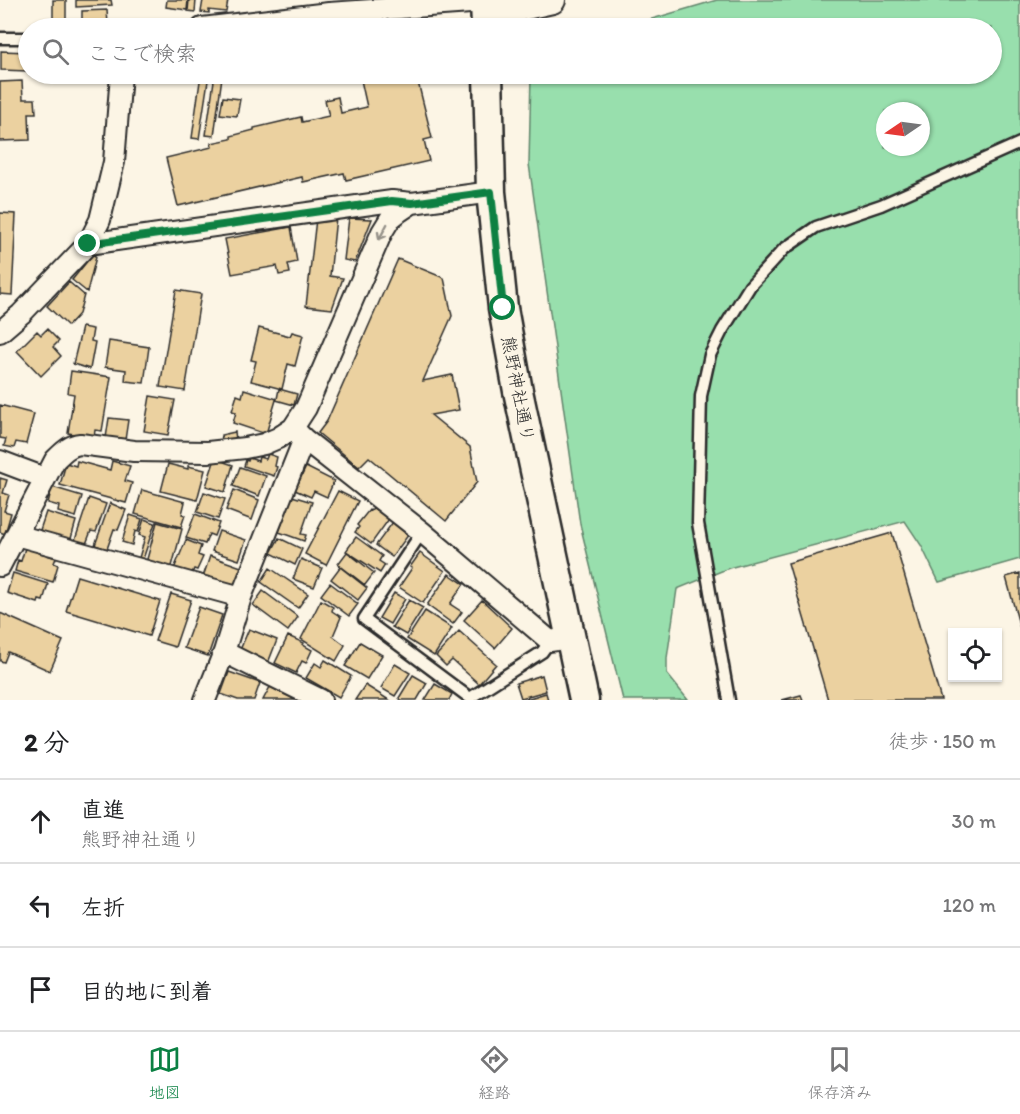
<!DOCTYPE html>
<html lang="ja">
<meta charset="utf-8">
<style>
:root{--surface:#fff;--page:#f6f6f6;--text:#202124;--muted:#757577;--line:#e0e0e0;--accent:#0b8043}
body{margin:0;font-family:Itim,"Klee One",sans-serif;background:var(--page);color:var(--text)}
.controls{position:absolute;right:18px;bottom:18px;display:grid;overflow:hidden;border-radius:0px;box-shadow:0 2px 4px #0004}
.controls button{width:54px;height:54px;display:grid;place-items:center;padding:0;border:0;border-bottom:2px solid var(--line);background:var(--surface);color:var(--text);font:30px sans-serif}
.compass{position:absolute;left:876px;top:102px;width:54px;height:54px;border-radius:50%;background:var(--surface);box-shadow:0 2px 4px #0004;rotate:257deg}
.stop{position:absolute;width:18px;height:18px;margin:-14px;border:4px solid #0b8043;border-radius:50%;background:#fff}
.stop.end{background:#0b8043;border-color:#fff;box-shadow:0 2px 6px #0008}
.list{margin:0;padding:0;list-style:none}
h2{display:flex;justify-content:space-between;align-items:center;height:78px;margin:0;padding:0 24px;font-size:26px}
h2 small{font-size:20px;font-weight:400;color:var(--muted)}
.list li{display:grid;grid-template-columns:39px 1fr auto;gap:18px;align-items:center;box-sizing:border-box;height:84px;padding:0 24px;border-top:2px solid var(--line)}
.list b{display:block;font-size:22px;white-space:nowrap}
.list p{margin:0;font-size:20px;white-space:nowrap;color:var(--muted)}
.list em{font-size:20px;font-style:normal;color:var(--muted)}
.icon{flex:none;width:33px;height:33px;fill:none;stroke:currentColor;stroke-width:2;stroke-linecap:round;stroke-linejoin:round}
.map{position:relative;flex:none;width:1020px;height:700px;overflow:hidden}
.search{position:absolute;background:var(--surface);box-shadow:0 2px 4px #0004;left:18px;right:18px;top:18px;height:66px;display:flex;align-items:center;gap:15px;box-sizing:border-box;padding:0 21px;border-radius:33px;color:var(--muted);font-size:22px}
.sheet{height:330px;background:var(--surface)}
nav{display:flex;justify-content:space-around;align-items:center;box-sizing:border-box;height:84px;border-top:2px solid var(--line);background:var(--surface);font-size:16px;color:var(--muted)}
nav a{display:grid;justify-items:center;gap:3px}
nav .on{color:var(--accent)}
.map>svg:first-child{display:block}
.green{fill:#98dfad;stroke:#62856c;stroke-width:1.5;fill-rule:evenodd}
.building{fill:#ebd1a0;stroke:#2b2b2b;stroke-width:1.5}
.lines{fill:none;stroke-linecap:round;stroke-linejoin:round}
.service-casing{stroke:#2b2b2b;stroke-width:15}
.minor-casing{stroke:#2b2b2b;stroke-width:24}
.tertiary-casing{stroke:#2b2b2b;stroke-width:30}
.secondary-casing{stroke:#2b2b2b;stroke-width:33}
.service{stroke:#fcf5e5;stroke-width:10}
.minor{stroke:#fcf5e5;stroke-width:20}
.tertiary{stroke:#fcf5e5;stroke-width:26}
.secondary{stroke:#fcf5e5;stroke-width:28}
.oneway{stroke:#949088}
.route{stroke:#0b8043;stroke-width:8}
.labels{text-anchor:middle;dominant-baseline:central;stroke-width:4.5;stroke-linejoin:round;paint-order:stroke}
.street-label{font-size:18px;fill:#2b2b2b;stroke:#fcf5e5}
</style>
<div class="map">
<svg width="1020" height="700" viewBox="0 0 1020 700">
<rect width="100%" height="100%" fill="#fcf5e5"/>
<filter id="ink" filterUnits="userSpaceOnUse"><feTurbulence type="fractalNoise" baseFrequency=".0167" numOctaves="2"/><feDisplacementMap in="SourceGraphic" scale="12" xChannelSelector="R" yChannelSelector="G"/><feConvolveMatrix kernelMatrix="1 2 1 2 8 2 1 2 1" color-interpolation-filters="sRGB"/></filter>
<g filter="url(#ink)">
<!-- green -->
<path class="green" d="M717,0h303v559l-81,23 -18,-37 -16,-24 -176,47 -52,21 -10,69v16l21,26h-65l-43,-176 -51,-360 2,-90h461v-46h-371zM885,111h36v36h-36z"/>
<!-- building -->
<path class="building" d="M53,0h13v21l-13,1z
M76,0h35l1,5 -36,2z
M167,0h21l-1,10 -21,-3z
M189,0h7l-1,12 -7,-1z
M203,0h25l-2,12 -17,-2v3l-8,-1z
M107,10l1,15 -26,2v-16z
M1,51l27,1v19l-27,-1z
M201,74h8l-10,65 -7,-1z
M215,74h30l-1,7 -22,-4 -8,59 -8,-1z
M356,74h60l16,64 -8,2 5,21 -83,19 -2,-7 -41,9 -1,-5 -124,29 -12,-48 46,-11 -1,-4 20,-4v-3l23,-6v-2l47,-11 1,5 27,-6 -4,-16 13,-3 3,16 26,-6 -6,-27h-3z
M22,81l1,18h12l1,14h-7l1,27 -30,1v-59z
M223,97l17,2 -3,17 -17,-2z
M0,213l16,1 -4,81 -12,-1z
M336,217l-6,59 13,2 -11,31 -26,-3 10,-87z
M349,218l23,1 -17,43 -11,-2z
M291,227l6,35 -9,2 2,9 -11,2 -2,-9 -45,8 -7,-35z
M93,254l3,3 -9,35 -15,-12z
M398,259l46,19 8,38 -29,65 29,-6 7,35 -28,5 39,32 7,35 -31,39 -77,-64 -10,10 -41,-34 9,-12z
M69,282l15,13 -5,19 -11,12 -21,-20z
M176,290l25,4 -16,97 -25,-4z
M82,327l11,2 -2,12 4,1 -5,27 -17,-5z
M259,328l31,8 2,-4 11,3 -8,31 -7,-2 -6,25 -31,-8 5,-20 -5,-1z
M47,329l12,12 -6,6 8,9 -20,20 -24,-25 20,-20 4,4z
M109,341l40,6 -5,36 -19,-2 1,-11 -21,-3z
M71,371l40,6 -9,54 -7,-1 -1,7 -26,-4 6,-39 -6,-1z
M244,389l33,10 2,-10 18,5 -3,11 -18,-5 -10,34 -33,-11 3,-11 -4,-1 5,-16 5,2z
M150,396l25,4 -7,35 -24,-4z
M0,405l34,9 -8,30 -10,-2 -2,6 -10,-2 2,-7 -6,-1z
M109,418l19,2 -3,20 -19,-2z
M235,432l1,8 -13,3 -2,-8z
M268,454l9,3 -2,9 2,1 -3,9 -30,-10 2,-6 2,1 1,-3 9,3 1,-4 7,2z
M215,459l18,6 -8,27 -19,-6z
M77,461l33,9 2,-9 18,5 -5,15 7,2 -6,20 -66,-18 6,-22 10,3z
M168,464l20,5v-3l17,4 -8,30 -36,-9z
M240,467l26,9 -7,20 -26,-10z
M306,467l28,14 -7,16 -13,-6 -3,6 -16,-7z
M0,478l7,2 -4,13 6,2 -5,16 7,2 -6,21 -5,-2z
M52,487l30,9 -6,21 -18,-5 1,-6 -11,-3z
M142,490l43,12 -3,12 3,1 -4,12 -46,-13z
M234,490l25,10 -7,20 -26,-10z
M338,491l20,10 -32,64 -21,-11z
M204,492l21,7 -7,20 -21,-7z
M292,496l20,6 -11,32 5,1 -2,6 -25,-9z
M89,498l17,6 -10,28 -5,-1 -5,13 -11,-4z
M110,503l16,7 -8,20 -4,-1 -7,20 -12,-4z
M373,508l16,11 -18,25 -16,-12 4,-5 -2,-2 12,-15 1,1z
M46,512l30,9 -6,21 -31,-9z
M195,514l24,9 -5,13 -5,-2 -4,10 -19,-6z
M130,515l12,4 -4,13 -3,-1 -3,14 -10,-3z
M144,519l11,4 -12,36 -4,-1 6,-21 -6,-2z
M157,522l25,7 -11,41 -25,-7z
M393,522l16,12 -17,23 -16,-12z
M219,531l27,9 -7,20 -27,-9z
M892,533l49,167h-113l-40,-137z
M356,537l26,19 -3,5 6,4 -5,8 -34,-22z
M279,538l23,11 -7,16 -24,-12z
M186,540l15,6 -3,9 5,2 -6,13 -3,-1 -3,6 -17,-6z
M25,548l31,10 -2,5 4,2 -5,17 -38,-11 3,-11 3,1z
M347,552l27,21 -9,12 -27,-21z
M420,553l25,18 -22,32 -24,-16 13,-19 -2,-1z
M210,556l34,12 -7,21 -34,-12z
M301,559l21,9 -8,19 -21,-8z
M340,567l27,21 -9,12 -27,-21z
M270,568l38,26 -10,14 -37,-26z
M13,573l35,11 -5,17 -4,-1 -1,3 -31,-10z
M1020,573v55l-14,-51z
M449,574l15,10 -14,20 12,8 -9,12 -26,-19z
M77,576l83,25 -11,35 -83,-25z
M330,583l28,21 -9,12 -28,-21z
M263,591l35,26 -10,14 -35,-26z
M394,593l11,6 -15,25 -11,-6z
M171,594l20,6 -16,47 -20,-6z
M321,600l12,7 -1,4 9,6 -8,19 12,9 -9,16 -35,-22z
M409,600l14,8 -17,27 -14,-8z
M482,600l30,28 -17,20 -31,-28z
M199,607l23,8 -14,41 -24,-8z
M425,611l27,17 -18,28 -27,-17z
M0,613l63,28 -13,30 -42,-19 -4,10 -4,-1z
M249,629l28,11 -9,23 -22,-9 -6,-4z
M459,631l37,33 -17,20 -27,-24 -6,6 -10,-10z
M288,636l16,7 -1,2 9,5 -6,13 -4,-2 -6,12 -21,-10z
M360,642l22,13 -15,24 -22,-13z
M325,660l26,16 -12,21 -33,-19 9,-15 6,4z
M395,664l15,9 -15,23 -14,-8z
M229,672l31,11 -6,17h-16l-17,-6z
M413,675l14,8 -10,17h-16l-2,-2z
M542,675l4,16 -25,7 -5,-15z
M435,684l17,10 -3,6h-24z
M365,685l24,15h-34z
M270,687l26,13h-33z
M546,693l2,7h-25z
M801,695l2,5h-21z"/>
<g class="lines">
<!-- service casing -->
<g class="service-casing">
<path id="service" d="M0,38h28
M422,532l-58,87 106,79 72,-46 8,-11
M729,700l-31,-177 3,-127 9,-41 12,-24 28,-45 34,-37 32,-22 65,-22 139,-62"/>
</g>
<!-- minor casing -->
<g class="minor-casing">
<path id="minor" d="M202,28l127,-15 156,-11
M88,244l304,-43 20,2
M0,332l21,-18 67,-70 12,-24 14,-58 7,-88
M293,428l11,11 118,93 128,109 20,-3
M0,461l45,17
M16,535l225,62
M0,566l55,-106c8,-8 15,-15 25,-16l54,7 74,1 37,-4 19,-4 14,-6 15,-10 13,-20 76,-176 8,-13 10,-8 12,-8 79,-11
M224,652l97,48
M205,700l19,-48 17,-55 63,-158"/>
</g>
<!-- tertiary casing -->
<g class="tertiary-casing">
<path id="tertiary" d="M486,15l66,-15"/>
</g>
<!-- secondary casing -->
<g class="secondary-casing">
<path id="secondary" d="M485,0l1,28
M488,74l3,118 12,116 15,83 66,309"/>
</g>
<!-- service -->
<use href="#service" class="service"/>
<!-- minor -->
<use href="#minor" class="minor"/>
<!-- tertiary -->
<use href="#tertiary" class="tertiary"/>
<!-- secondary -->
<use href="#secondary" class="secondary"/>
</g>
<!-- one-way arrows -->
<defs><path id="oneway-shaft" d="M-6 0H5M1.5-3L5.5 0L1.5 3" fill="none" stroke-width="1.6" stroke-linecap="round" stroke-linejoin="round" transform="scale(1.5)"/></defs>
<use class="oneway" href="#oneway-shaft" transform="translate(383 232) rotate(118)"/>
</g>
<g class="lines" filter="url(#ink)">
<!-- route -->
<path class="route" d="M88,244l304,-43 20,2 79,-11 12,116"/>
</g>
<g class="labels">
<!-- street labels -->
<g class="street-label">
<text transform="translate(518 389) rotate(79)">熊野神社通り</text>
</g>
</g>
</svg>
<div class="controls">
<button><svg class="icon" aria-label="locate" viewBox="0 0 24 24"><circle cx="12" cy="12" r="6"/><path d="M12 2v4M12 18v4M2 12h4M18 12h4"/></svg></button>
</div>
<svg class="compass" viewBox="-18 -18 36 36"><path d="M0-13l5 13h-10z" fill="#e53935"/><path d="M0 13l5-13h-10z" fill="#757577"/></svg>
<div class="stop" style="left:503px;top:308px"></div>
<div class="stop end" style="left:88px;top:244px"></div>
<div class="search"><svg class="icon" aria-label="search" viewBox="0 0 24 24"><circle cx="10" cy="10" r="6"/><path d="M15 15l6 6"/></svg>ここで検索</div>
</div>
<section class="sheet">
<h2>2 分<small>徒歩 · 150 m</small></h2>
<ul class="list">
<li><svg class="icon" aria-label="ahead" viewBox="0 0 24 24"><path d="M12 20V5M6 11l6-6 6 6"/></svg><div><b>直進</b><p>熊野神社通り</p></div><em>30 m</em></li>
<li><svg class="icon" aria-label="left" viewBox="0 0 24 24"><path d="M17 20v-9H6M10 6l-5 5 5 5"/></svg><div><b>左折</b></div><em>120 m</em></li>
<li><svg class="icon" aria-label="arrive" viewBox="0 0 24 24"><path d="M6 21V4h12l-3 4 3 4H6"/></svg><div><b>目的地に到着</b></div></li>
</ul>
</section>
<nav>
<a class="on"><svg class="icon" aria-label="map" viewBox="0 0 24 24"><path d="M3 6l6-2 6 2 6-2v14l-6 2-6-2-6 2zM9 4v14M15 6v14"/></svg>地図</a>
<a><svg class="icon" aria-label="directions" viewBox="0 0 24 24"><path d="M12 3l9 9-9 9-9-9zM9 14v-3h6M13 9l2 2-2 2"/></svg>経路</a>
<a><svg class="icon" aria-label="saved" viewBox="0 0 24 24"><path d="M7 4h10v16l-5-4-5 4z"/></svg>保存済み</a>
</nav>
